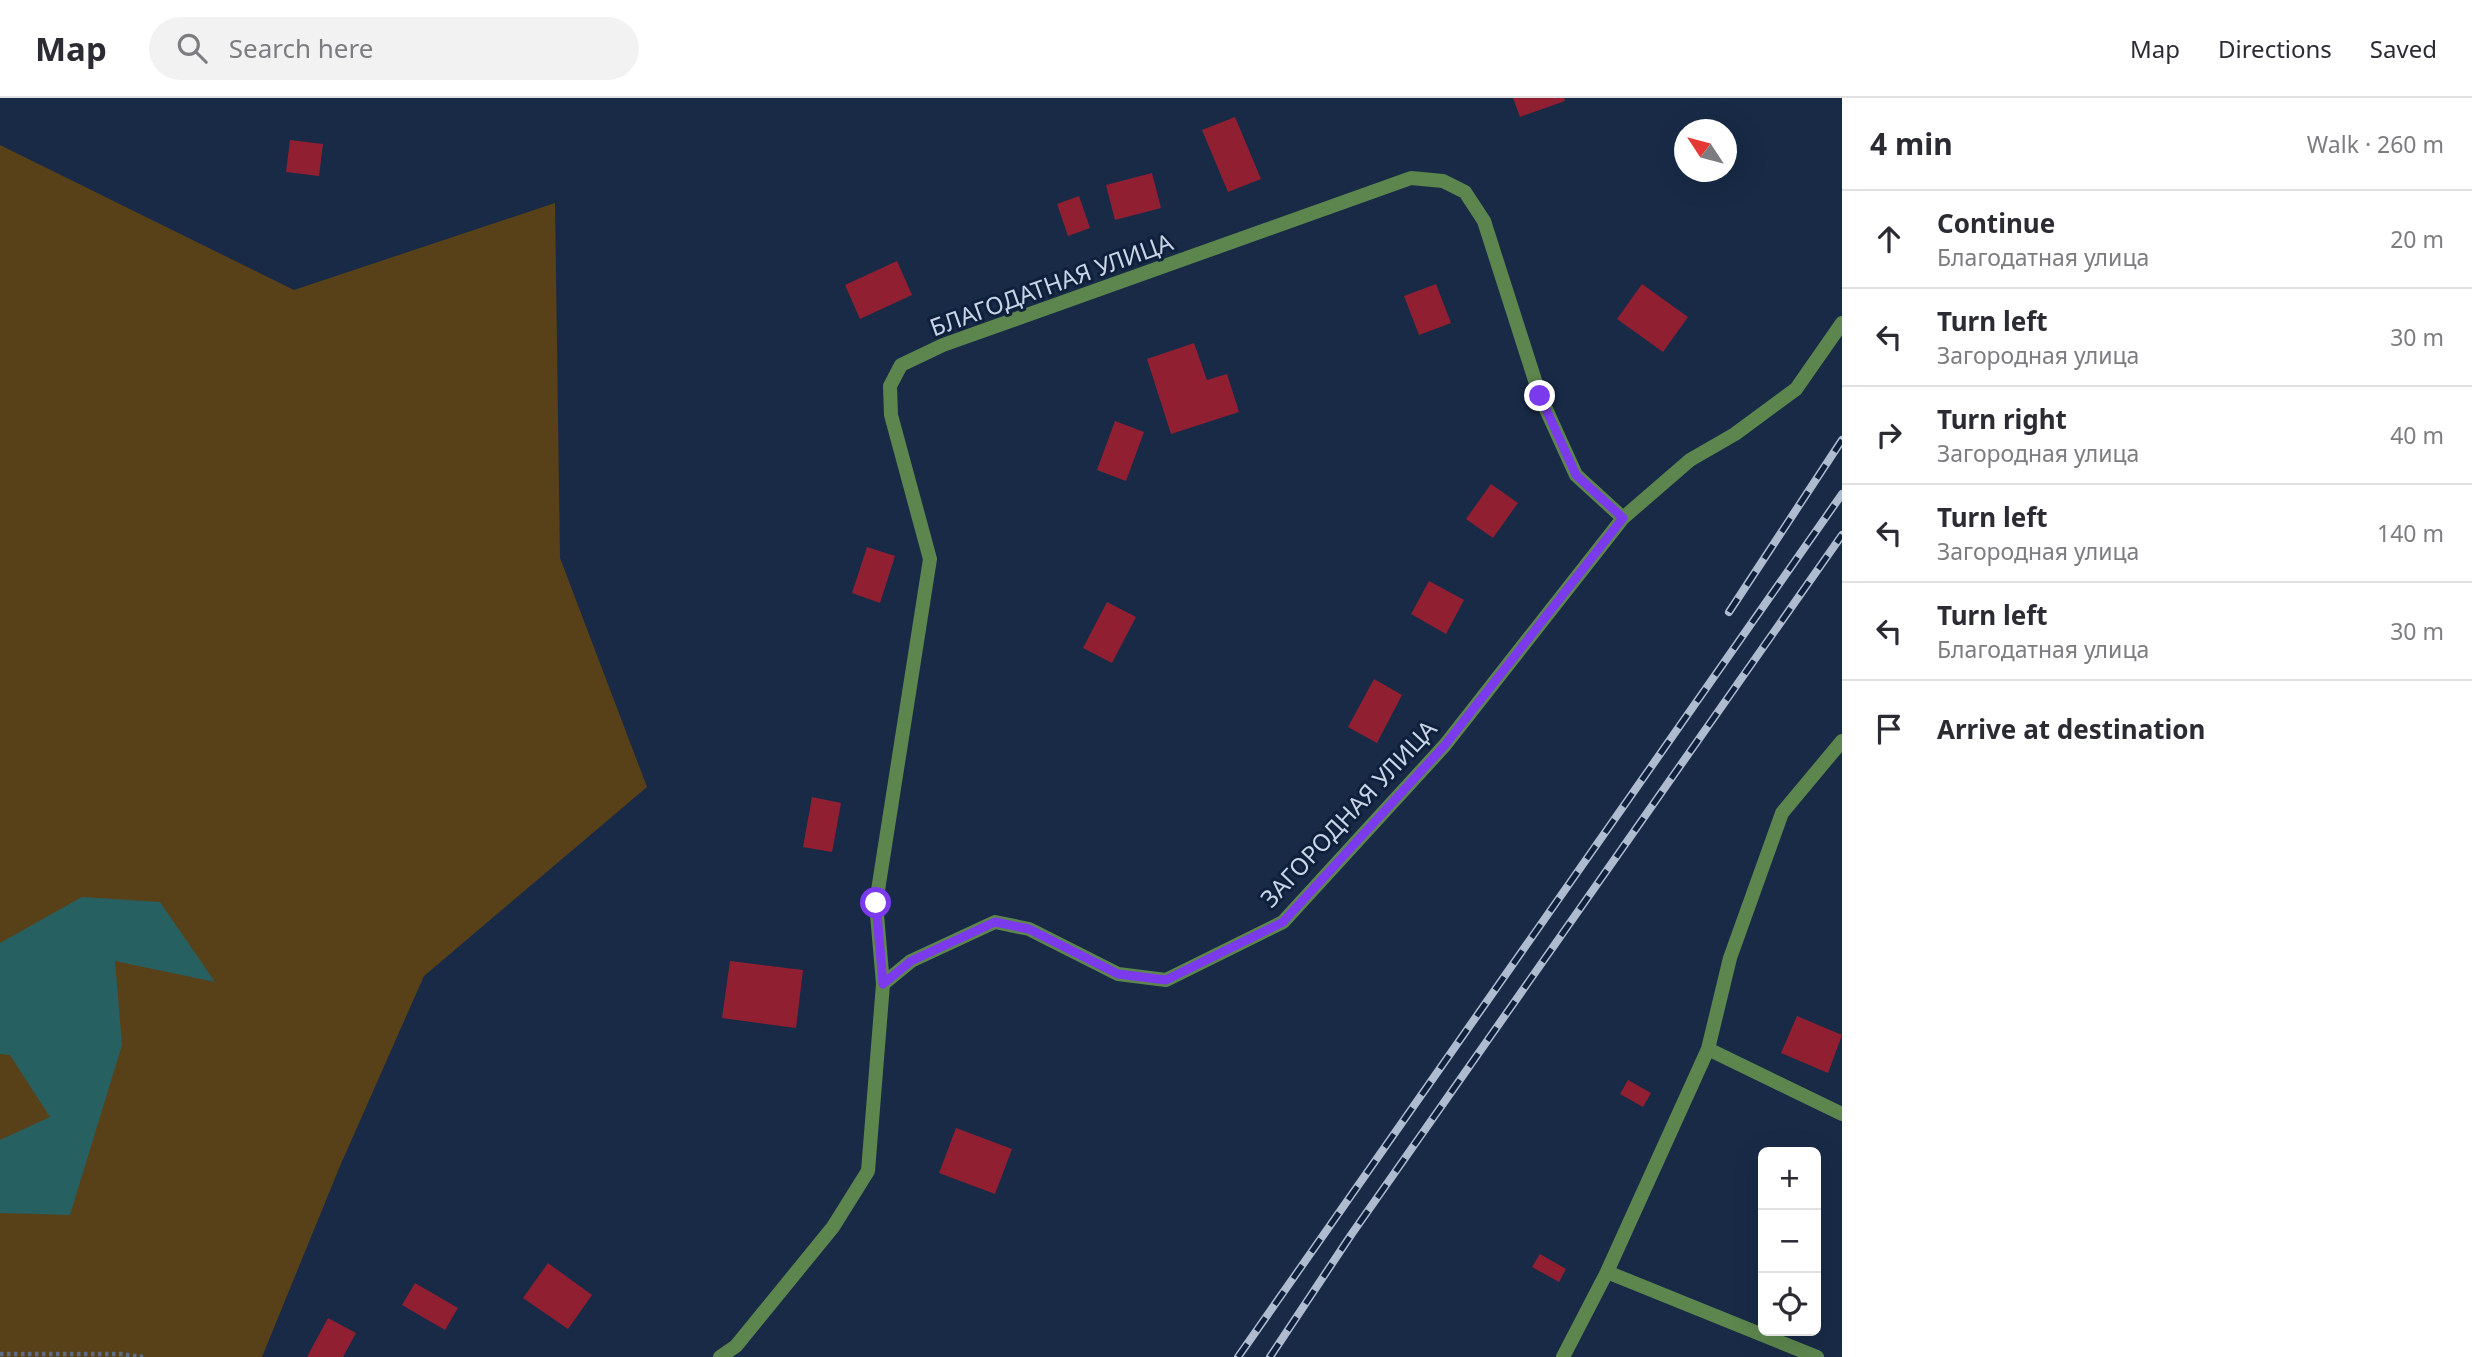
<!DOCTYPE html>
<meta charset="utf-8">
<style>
:root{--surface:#fff;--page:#f2f2f3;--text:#2b2b33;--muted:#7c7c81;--line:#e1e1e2}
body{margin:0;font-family:"Noto Sans",sans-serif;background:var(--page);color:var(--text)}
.controls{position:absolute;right:21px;bottom:21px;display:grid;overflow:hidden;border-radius:10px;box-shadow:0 7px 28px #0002}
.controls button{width:63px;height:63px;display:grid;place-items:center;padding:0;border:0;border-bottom:2px solid var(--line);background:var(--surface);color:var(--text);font:35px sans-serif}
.compass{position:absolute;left:1674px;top:21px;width:63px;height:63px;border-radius:50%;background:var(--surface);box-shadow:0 7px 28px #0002;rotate:306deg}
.stop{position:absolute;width:21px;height:21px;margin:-16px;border:5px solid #7c3aed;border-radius:50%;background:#fff}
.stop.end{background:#7c3aed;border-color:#fff;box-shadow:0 2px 7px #0008}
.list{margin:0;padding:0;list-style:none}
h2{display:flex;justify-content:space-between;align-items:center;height:91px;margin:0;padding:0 28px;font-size:30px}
h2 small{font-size:23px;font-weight:400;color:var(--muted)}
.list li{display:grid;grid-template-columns:46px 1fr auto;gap:21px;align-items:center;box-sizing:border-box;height:98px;padding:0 28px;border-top:2px solid var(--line)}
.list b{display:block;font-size:26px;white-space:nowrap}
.list p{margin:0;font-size:23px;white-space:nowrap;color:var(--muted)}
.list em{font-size:23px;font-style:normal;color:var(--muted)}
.icon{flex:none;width:38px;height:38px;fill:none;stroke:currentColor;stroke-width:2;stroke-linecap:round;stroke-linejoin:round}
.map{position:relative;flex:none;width:1842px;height:1259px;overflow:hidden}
header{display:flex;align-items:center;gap:42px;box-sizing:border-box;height:98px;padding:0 35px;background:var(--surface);border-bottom:2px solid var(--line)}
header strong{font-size:33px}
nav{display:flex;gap:38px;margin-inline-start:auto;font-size:24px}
.search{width:490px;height:63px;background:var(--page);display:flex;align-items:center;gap:18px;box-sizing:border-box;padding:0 24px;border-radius:38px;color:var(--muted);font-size:26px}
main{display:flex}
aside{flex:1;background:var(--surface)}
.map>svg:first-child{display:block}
.green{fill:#584118}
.water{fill:#276061}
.building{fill:#902031}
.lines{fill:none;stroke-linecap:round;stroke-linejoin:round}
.path{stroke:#5c6c84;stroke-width:4.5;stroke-dasharray:3.5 3.5;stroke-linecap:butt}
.street{stroke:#5d864e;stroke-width:14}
.rail-casing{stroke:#afbcd0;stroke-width:8}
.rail{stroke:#0e203b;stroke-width:5;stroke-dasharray:16;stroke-linecap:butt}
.route{stroke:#7c3aed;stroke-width:9}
.labels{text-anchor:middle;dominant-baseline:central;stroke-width:6;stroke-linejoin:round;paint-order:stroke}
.street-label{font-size:24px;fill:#c9d5e7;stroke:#0e203b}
</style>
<header>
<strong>Map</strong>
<div class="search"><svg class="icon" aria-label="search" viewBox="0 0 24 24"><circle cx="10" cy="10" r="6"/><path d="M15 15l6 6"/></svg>Search here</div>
<nav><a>Map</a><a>Directions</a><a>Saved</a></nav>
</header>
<main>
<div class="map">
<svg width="1842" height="1259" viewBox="0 0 1842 1259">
<rect width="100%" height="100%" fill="#182a46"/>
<!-- green -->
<path class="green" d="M0,47l294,145 261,-87 5,355 87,229 -223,189 -84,190 -78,191h-262z"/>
<!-- water -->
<path class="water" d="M82,799l78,5 55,80 -100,-21 7,84 -52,170 -70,-2v-73l50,-23 -40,-62 -10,-1v-111z"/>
<!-- building -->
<path class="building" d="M1513,0h51l1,3 -45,16z
M1235,19l26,62 -33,13 -26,-62z
M290,42l33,4 -4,32 -33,-4z
M1152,75l9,35 -46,12 -9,-35z
M1079,98l11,32 -22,8 -11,-32z
M897,163l15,34 -52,24 -15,-34z
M1436,186l15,39 -32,12 -15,-39z
M1642,186l46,33 -25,35 -46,-33z
M1194,245l13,37 20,-6 12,38 -68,22 -24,-75z
M1115,323l29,11 -18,49 -29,-11z
M1491,386l27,19 -25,35 -27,-19z
M867,449l28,9 -15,47 -28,-10z
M1429,483l35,19 -18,34 -35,-20z
M1107,504l29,15 -24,46 -29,-15z
M1374,581l28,16 -25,48 -29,-16z
M812,699l29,6 -9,49 -29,-5z
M730,863l73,9 -7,58 -74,-10z
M1797,918l45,19 -14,38 -47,-20z
M1628,982l23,13 -8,14 -23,-13z
M956,1030l56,21 -17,45 -56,-21z
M1540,1156l26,15 -7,13 -27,-15z
M548,1165l44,32 -24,34 -45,-31z
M415,1185l43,25 -13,22 -43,-25z
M328,1220l28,15 -13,24h-36z"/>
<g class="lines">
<!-- path -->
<path class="path" d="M0,1256h121l22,3"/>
<!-- street -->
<path class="street" d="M883,886l-7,-81 54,-344 -39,-144 -1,-29 11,-21 42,-20 468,-167 32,3 22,11 19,29 56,175 36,79 47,43
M1708,951l134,65
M1607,1174l210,85
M720,1259l16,-11 97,-119 35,-56 15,-187 28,-23 84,-39 34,7 89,45 48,6 117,-58 162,-177 178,-227 67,-58 45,-26 61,-45 46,-66
M1563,1259l44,-85 101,-223 22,-91 52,-145 60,-72"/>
<!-- rail casing -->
<g class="rail-casing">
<path id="rail" d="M1729,514l113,-172
M1238,1259l604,-863
M1270,1259l81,-122 491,-700"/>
</g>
<!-- rail -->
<use href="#rail" class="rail"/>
</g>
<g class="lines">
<!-- route -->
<path class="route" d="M876,805l7,81 28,-23 84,-39 34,7 89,45 48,6 117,-58 162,-177 178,-227 -47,-43 -36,-79"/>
</g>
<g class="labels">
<!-- street labels -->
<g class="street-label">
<text transform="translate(1051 186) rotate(-20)">БЛАГОДАТНАЯ УЛИЦА</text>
<text transform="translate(1348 715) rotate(-47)">ЗАГОРОДНАЯ УЛИЦА</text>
</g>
</g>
</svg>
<div class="controls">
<button>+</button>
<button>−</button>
<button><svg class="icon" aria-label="locate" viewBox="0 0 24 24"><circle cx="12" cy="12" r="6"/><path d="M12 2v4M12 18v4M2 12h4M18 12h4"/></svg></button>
</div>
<svg class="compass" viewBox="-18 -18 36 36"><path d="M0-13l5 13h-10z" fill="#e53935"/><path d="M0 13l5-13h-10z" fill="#7c7c81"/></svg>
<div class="stop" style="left:876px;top:805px"></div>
<div class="stop end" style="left:1540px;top:298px"></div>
</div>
<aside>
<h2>4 min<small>Walk · 260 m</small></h2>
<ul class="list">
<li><svg class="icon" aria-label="ahead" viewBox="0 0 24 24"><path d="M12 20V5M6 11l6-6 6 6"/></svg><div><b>Continue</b><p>Благодатная улица</p></div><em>20 m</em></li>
<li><svg class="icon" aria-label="left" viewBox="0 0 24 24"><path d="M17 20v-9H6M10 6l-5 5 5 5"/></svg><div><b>Turn left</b><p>Загородная улица</p></div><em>30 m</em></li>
<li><svg class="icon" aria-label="right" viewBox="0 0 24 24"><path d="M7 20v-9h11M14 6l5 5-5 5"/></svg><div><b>Turn right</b><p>Загородная улица</p></div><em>40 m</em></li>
<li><svg class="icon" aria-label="left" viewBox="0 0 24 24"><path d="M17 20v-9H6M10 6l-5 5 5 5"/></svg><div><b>Turn left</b><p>Загородная улица</p></div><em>140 m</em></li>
<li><svg class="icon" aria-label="left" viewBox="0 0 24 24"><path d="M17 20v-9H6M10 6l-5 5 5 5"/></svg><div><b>Turn left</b><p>Благодатная улица</p></div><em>30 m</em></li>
<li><svg class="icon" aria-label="arrive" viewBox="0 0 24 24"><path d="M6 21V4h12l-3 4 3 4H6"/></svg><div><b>Arrive at destination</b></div></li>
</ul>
</aside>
</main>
